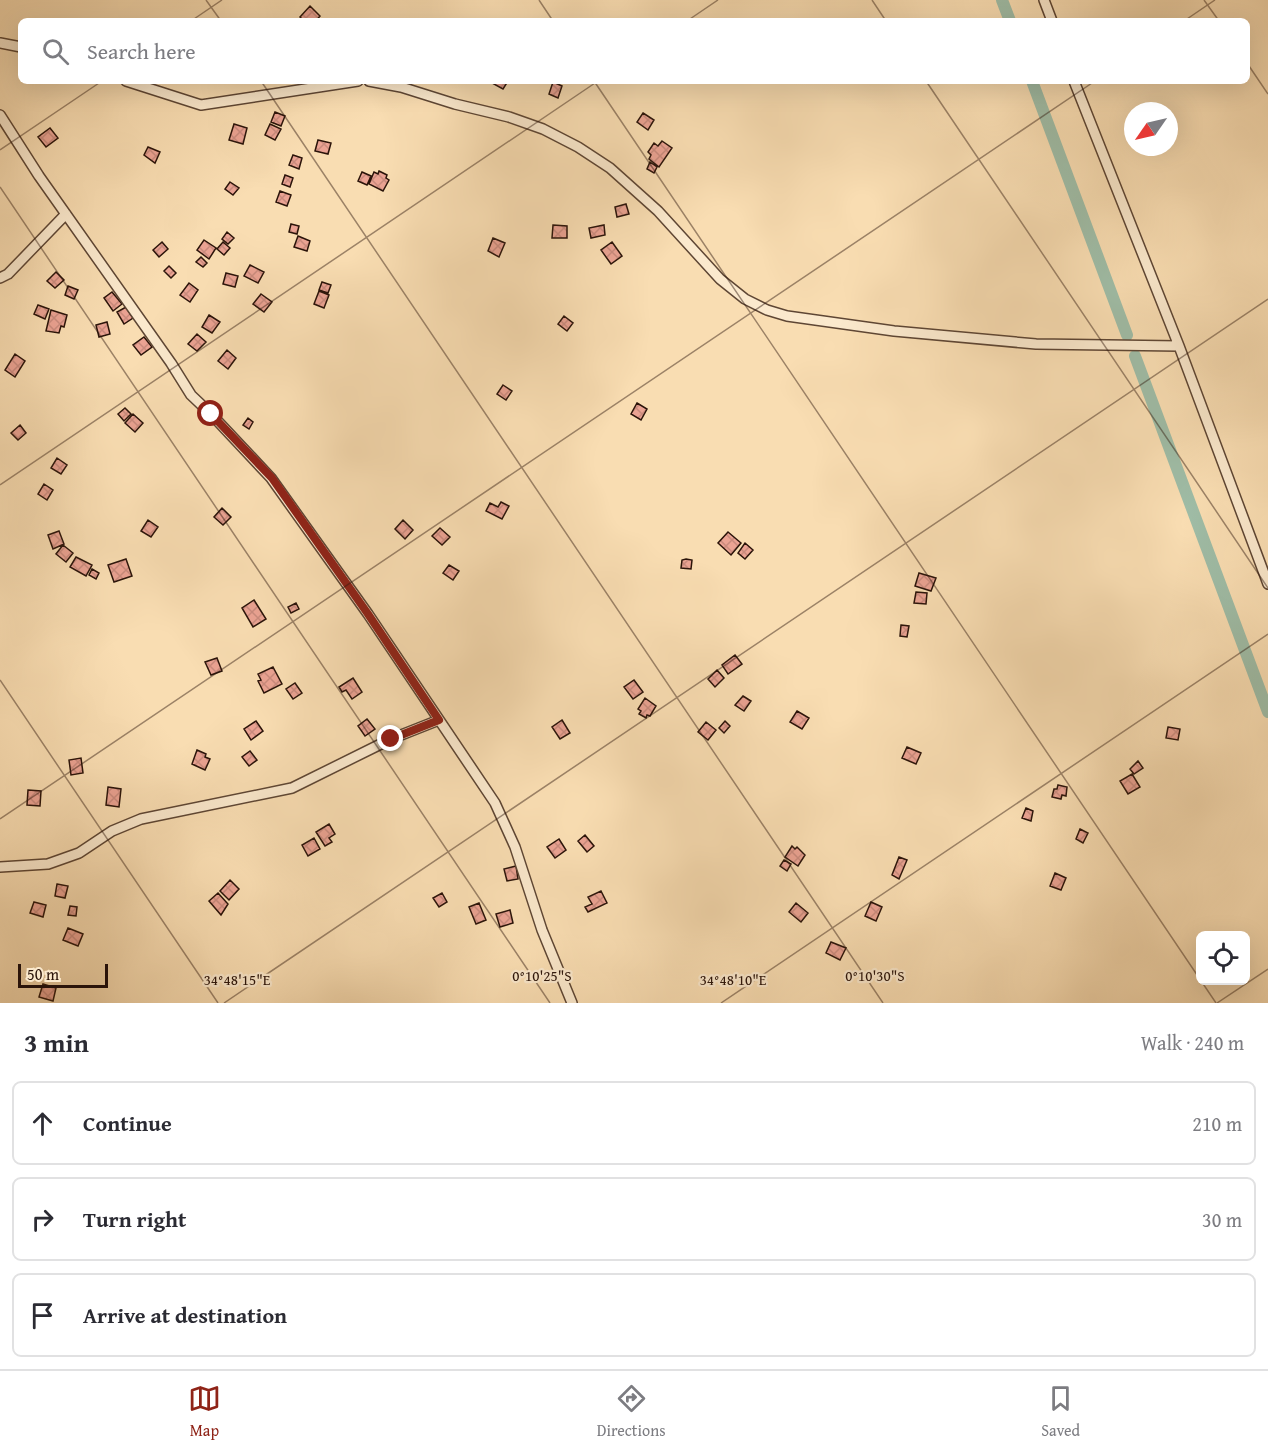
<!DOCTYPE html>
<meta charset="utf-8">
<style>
:root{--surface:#fff;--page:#f7f7f7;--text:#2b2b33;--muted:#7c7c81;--line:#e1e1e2;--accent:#8f2418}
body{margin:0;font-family:"Gentium Book Plus",serif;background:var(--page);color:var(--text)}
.controls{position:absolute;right:18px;bottom:18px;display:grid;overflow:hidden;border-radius:9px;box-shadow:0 6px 24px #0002}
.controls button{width:54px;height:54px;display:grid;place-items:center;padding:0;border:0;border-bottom:2px solid var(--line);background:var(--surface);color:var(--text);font:30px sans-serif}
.compass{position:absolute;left:1124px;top:102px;width:54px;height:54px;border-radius:50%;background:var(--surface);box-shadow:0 6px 24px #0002;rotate:236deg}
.scale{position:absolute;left:18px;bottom:15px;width:90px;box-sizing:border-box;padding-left:6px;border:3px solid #2b140a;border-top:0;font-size:16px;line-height:21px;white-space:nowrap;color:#2b140a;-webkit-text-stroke:4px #fbe9cd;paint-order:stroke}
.stop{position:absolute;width:18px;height:18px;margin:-14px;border:4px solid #8f2418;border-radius:50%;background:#fff}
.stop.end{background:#8f2418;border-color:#fff;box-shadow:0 2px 6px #0008}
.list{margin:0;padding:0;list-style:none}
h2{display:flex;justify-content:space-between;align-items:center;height:78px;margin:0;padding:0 24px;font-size:26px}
h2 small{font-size:20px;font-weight:400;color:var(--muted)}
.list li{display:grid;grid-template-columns:39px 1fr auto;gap:18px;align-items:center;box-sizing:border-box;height:84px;margin:0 12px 12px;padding:0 12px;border:2px solid var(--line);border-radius:9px}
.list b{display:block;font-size:22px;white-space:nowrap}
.list em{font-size:20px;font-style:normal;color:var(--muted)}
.icon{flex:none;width:33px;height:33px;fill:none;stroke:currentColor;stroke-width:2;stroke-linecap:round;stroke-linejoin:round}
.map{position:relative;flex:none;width:1268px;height:1003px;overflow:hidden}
.search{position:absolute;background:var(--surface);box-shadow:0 6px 24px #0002;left:18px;right:18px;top:18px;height:66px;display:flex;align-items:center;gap:15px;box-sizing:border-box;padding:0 21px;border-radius:9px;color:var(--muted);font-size:22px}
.sheet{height:366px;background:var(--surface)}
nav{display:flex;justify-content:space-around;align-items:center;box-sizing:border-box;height:84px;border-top:2px solid var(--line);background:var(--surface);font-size:16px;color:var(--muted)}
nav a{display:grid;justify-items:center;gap:3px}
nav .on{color:var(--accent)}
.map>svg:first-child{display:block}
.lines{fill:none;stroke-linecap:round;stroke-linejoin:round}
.canal{stroke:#9fbda7;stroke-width:12}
.building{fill:url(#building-cross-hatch);stroke:#2b140a;stroke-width:1.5}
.street-casing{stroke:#5e4634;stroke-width:12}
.street{stroke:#fbe9cd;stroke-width:9}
.route{stroke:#8f2418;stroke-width:8}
.ticks{fill:none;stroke:#2b140a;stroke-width:1.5;stroke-opacity:0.45}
.ticks-label{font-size:15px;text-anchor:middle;fill:#2b140a;stroke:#fbe9cd;stroke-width:4.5;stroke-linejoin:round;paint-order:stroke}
</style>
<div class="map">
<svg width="1268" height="1003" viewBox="0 0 1268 1003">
<defs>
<pattern id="building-cross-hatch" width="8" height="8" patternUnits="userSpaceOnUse" patternTransform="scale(1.5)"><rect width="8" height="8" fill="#eba393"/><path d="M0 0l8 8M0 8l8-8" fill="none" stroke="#ca8b7d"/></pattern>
</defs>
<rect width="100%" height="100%" fill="#f9ddb2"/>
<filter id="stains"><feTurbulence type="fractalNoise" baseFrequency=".00333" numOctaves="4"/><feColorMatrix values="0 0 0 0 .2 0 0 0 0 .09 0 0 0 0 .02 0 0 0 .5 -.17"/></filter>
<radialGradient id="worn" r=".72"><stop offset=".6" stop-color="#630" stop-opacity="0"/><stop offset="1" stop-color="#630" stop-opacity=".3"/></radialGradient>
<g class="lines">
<!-- canal -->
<path class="canal" d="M1002,0l8,21
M1032,81l95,254
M1135,356l133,356"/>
</g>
<!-- building -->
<path class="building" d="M310,6l10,10 -4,5h-12l-4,-4z
M493,81h15l-5,8 -11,-6z
M553,82l9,4 -4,12 -9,-4z
M275,112l10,4 -4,10 -10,-4z
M643,113l11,7 -6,10 -11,-8z
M234,124l13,4 -4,16 -14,-4z
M270,124l11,5 -6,11 -10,-5z
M50,128l8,10 -12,9 -8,-10z
M318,140l13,3 -3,11 -13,-3z
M662,141l10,7 -13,19 -10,-8 2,-4 -3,-3 6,-9 4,3z
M148,147l12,5 -5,11 -11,-8z
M293,155l9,3 -3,11 -10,-4z
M650,162l7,5 -3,6 -7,-4z
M379,171l8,4 -1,3 3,2 -6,11 -14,-7 5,-12 4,2z
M362,172l9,4 -4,9 -9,-4z
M285,175l8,3 -3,9 -8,-3z
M230,182l9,6 -6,7 -8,-6z
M280,191l11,4 -4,11 -11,-4z
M626,204l3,10 -12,3 -2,-10z
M291,224l8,2 -2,8 -8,-2z
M553,225l14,1v12h-15z
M604,225l1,10 -14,3 -2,-10z
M227,232l7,6 -6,6 -6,-5z
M298,236l12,5 -3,10 -13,-4z
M493,238l12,5 -6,14 -11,-6z
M204,240l12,8 -7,11 -12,-9z
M162,242l6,7 -9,8 -6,-7z
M223,242l7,6 -6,7 -7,-6z
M612,242l10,14 -11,8 -10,-14z
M201,257l6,6 -4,4 -7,-5z
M250,265l14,7 -6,11 -14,-7z
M169,266l7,7 -5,5 -7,-7z
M56,272l8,8 -9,8 -8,-7z
M226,273l12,3 -3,11 -12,-3z
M322,282l9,3 -3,8 -9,-3z
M189,283l9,7 -8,12 -10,-7z
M68,286l10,4 -4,9 -9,-4z
M319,291l10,4 -5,13 -10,-4z
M112,292l10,12 -9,7 -9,-13z
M261,294l11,8 -8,10 -11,-8z
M38,305l11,4 -4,10 -11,-5z
M126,307l7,11 -9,6 -7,-12z
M51,310l16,5 -3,12 -3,-1 -2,7 -13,-2z
M209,315l11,7 -8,11 -10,-6z
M564,316l9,7 -6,8 -9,-7z
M107,322l3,12 -11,3 -3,-12z
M197,334l9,8 -9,9 -9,-7z
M144,337l8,10 -11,8 -8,-10z
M227,350l9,8 -8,11 -10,-8z
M15,354l10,7 -10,16 -10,-7z
M503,385l9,6 -6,9 -9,-6z
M637,403l10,6 -6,11 -10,-6z
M125,408l6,6 -7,7 -6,-7z
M133,414l10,9 -8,9 -10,-9z
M248,418l5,4 -4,7 -6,-4z
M20,425l6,8 -8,7 -7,-7z
M57,458l10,7 -6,9 -10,-6z
M44,484l9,6 -6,10 -9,-6z
M501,502l8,4 -7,13 -16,-8 4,-8 8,4z
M222,508l9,9 -8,8 -9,-8z
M148,520l10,7 -7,10 -10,-6z
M403,520l10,10 -8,9 -10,-10z
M440,528l10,9 -8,8 -10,-9z
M59,531l5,13 -11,5 -5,-14z
M728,532l13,11 -10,12 -13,-12z
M745,543l8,7 -8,9 -7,-6z
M63,545l10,8 -7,9 -10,-8z
M76,557l16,8 -6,11 -16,-9z
M126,559l6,17 -18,6 -6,-17z
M686,559l6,1 -1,9 -10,-1 1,-8z
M449,565l10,6 -6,9 -10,-7z
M92,569l7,4 -3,6 -7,-4z
M919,573l17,5 -5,13 -16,-5z
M916,592l11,1 -1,11 -12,-1z
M254,600l12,19 -13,8 -11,-19z
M296,603l3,6 -8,4 -3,-6z
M901,625l8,1 -2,11 -7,-1z
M735,655l7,9 -14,10 -6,-9z
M217,658l5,13 -11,4 -6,-13z
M273,667l9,17 -18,9 -6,-12 3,-1 -3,-6z
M717,670l7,8 -9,9 -7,-8z
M353,678l9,14 -10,7 -6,-9 -4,2 -3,-5z
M634,680l9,12 -10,7 -9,-12z
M295,683l7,10 -9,6 -7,-10z
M743,696l8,5 -7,10 -9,-6z
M645,698l11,8 -6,10 -3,-1 -1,3 -7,-4 2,-3 -3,-2z
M797,711l12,7 -7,11 -12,-7z
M367,719l8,10 -10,7 -7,-10z
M562,720l8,13 -10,6 -8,-12z
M256,721l7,10 -12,9 -7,-11z
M725,721l5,5 -6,7 -5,-5z
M706,722l10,8 -8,10 -10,-8z
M1168,727l12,2 -2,11 -12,-2z
M907,747l14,6 -5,11 -14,-6z
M197,750l9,4 -1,3 5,2 -5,11 -13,-6z
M250,751l7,9 -8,6 -7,-9z
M81,758l2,15 -12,2 -2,-15z
M1138,761l5,7 -9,6 -4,-5z
M1132,774l8,13 -12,7 -8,-13z
M1058,785l9,2 -1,9 -4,-1 -1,4 -9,-2 2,-8h3z
M108,787l13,2 -2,18 -13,-2z
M28,790l13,1 -1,15 -13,-1z
M1026,808l7,3 -2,10 -9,-3z
M329,824l6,10 -6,4 3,4 -7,4 -9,-14z
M1080,829l8,4 -5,10 -7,-4z
M585,835l9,11 -7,6 -9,-11z
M314,838l6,11 -12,7 -6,-11z
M559,839l7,11 -11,8 -8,-11z
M792,846l3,3 2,-2 8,8 -7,11 -13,-9z
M899,857l8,3 -8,19 -7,-4z
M784,860l7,4 -4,7 -7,-5z
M516,866l2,13 -11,2 -3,-12z
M1055,873l11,5 -5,12 -11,-4z
M230,880l9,9 -10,11 -9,-9z
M57,884l11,2 -3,12 -10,-2z
M601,891l6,12 -19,9 -3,-5 7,-3 -4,-7z
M218,893l10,11 -7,11 -12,-14z
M442,893l5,9 -8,5 -6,-9z
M34,902l12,3 -3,12 -13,-4z
M871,902l11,5 -6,14 -11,-5z
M479,903l7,17 -10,4 -7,-17z
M796,903l12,10 -7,9 -12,-10z
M70,906l7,1 -1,9 -8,-1z
M510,910l3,13 -13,4 -4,-13z
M68,928l15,6 -5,12 -15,-6z
M831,942l15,6 -6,12 -14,-7z
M43,984l13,4 -3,13 -14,-4z"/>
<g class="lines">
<!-- street casing -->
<g class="street-casing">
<path id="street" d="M1044,0l8,21
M0,43l21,4
M126,81l75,24 157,-24
M369,81l32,6 54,17 54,13 34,12 35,18 32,21 48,43 62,68 25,20 22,11 20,6 107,15 142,13 143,2
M1074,81l105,265 89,238
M0,115l39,61 132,187 20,32 20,19 60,64 97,136 127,189 20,44 27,83 30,73
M0,278l8,-4 58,-60
M0,867l48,-3 31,-11 33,-22 29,-12 151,-31 99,-49 48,-19"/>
</g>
<!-- street -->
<use href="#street" class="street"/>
</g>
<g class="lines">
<!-- route -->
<path class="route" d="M211,414l61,64 96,136 71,106 -48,19"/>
</g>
<!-- ticks -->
<path class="ticks" d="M206,0l15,21M539,0l14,21M872,0l14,21M1204,0l15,21M191,21l31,-21M687,21l31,-21M1184,21l31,-21M1247,63l21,31M261,81l622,922M594,81l622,922M926,81l342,507M0,150l102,-69M0,187l550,816M0,485l598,-404M0,680l218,323M0,819l1095,-738M224,1003l1044,-704M721,1003l547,-369M1217,1003l51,-34"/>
<g class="ticks-label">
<text x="542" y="981">0°10'25"S</text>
<text x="875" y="981">0°10'30"S</text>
<text x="237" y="985">34°48'15"E</text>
<text x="733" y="985">34°48'10"E</text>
</g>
<rect width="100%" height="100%" filter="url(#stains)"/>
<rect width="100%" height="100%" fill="url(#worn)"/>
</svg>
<div class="controls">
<button><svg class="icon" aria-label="locate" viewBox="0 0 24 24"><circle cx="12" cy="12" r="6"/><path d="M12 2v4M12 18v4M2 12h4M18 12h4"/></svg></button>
</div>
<svg class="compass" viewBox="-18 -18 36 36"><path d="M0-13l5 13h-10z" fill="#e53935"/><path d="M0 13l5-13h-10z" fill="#7c7c81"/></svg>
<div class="scale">50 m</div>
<div class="stop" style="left:211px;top:414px"></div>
<div class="stop end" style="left:391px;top:739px"></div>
<div class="search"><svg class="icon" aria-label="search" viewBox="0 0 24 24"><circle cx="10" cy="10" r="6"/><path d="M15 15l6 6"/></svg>Search here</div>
</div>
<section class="sheet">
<h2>3 min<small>Walk · 240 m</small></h2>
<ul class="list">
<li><svg class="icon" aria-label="ahead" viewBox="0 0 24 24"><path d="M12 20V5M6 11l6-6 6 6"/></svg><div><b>Continue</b></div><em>210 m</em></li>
<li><svg class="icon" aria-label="right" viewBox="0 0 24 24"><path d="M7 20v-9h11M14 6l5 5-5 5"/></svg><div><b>Turn right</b></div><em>30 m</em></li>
<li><svg class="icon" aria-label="arrive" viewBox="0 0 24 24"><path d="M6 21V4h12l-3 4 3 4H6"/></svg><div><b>Arrive at destination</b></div></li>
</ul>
</section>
<nav>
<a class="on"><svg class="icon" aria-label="map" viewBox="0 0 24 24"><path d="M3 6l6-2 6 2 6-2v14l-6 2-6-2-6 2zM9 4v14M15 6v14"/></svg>Map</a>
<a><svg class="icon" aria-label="directions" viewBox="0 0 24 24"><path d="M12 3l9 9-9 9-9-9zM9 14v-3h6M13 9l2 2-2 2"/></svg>Directions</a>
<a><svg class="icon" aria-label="saved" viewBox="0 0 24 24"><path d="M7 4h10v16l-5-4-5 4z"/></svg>Saved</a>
</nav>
